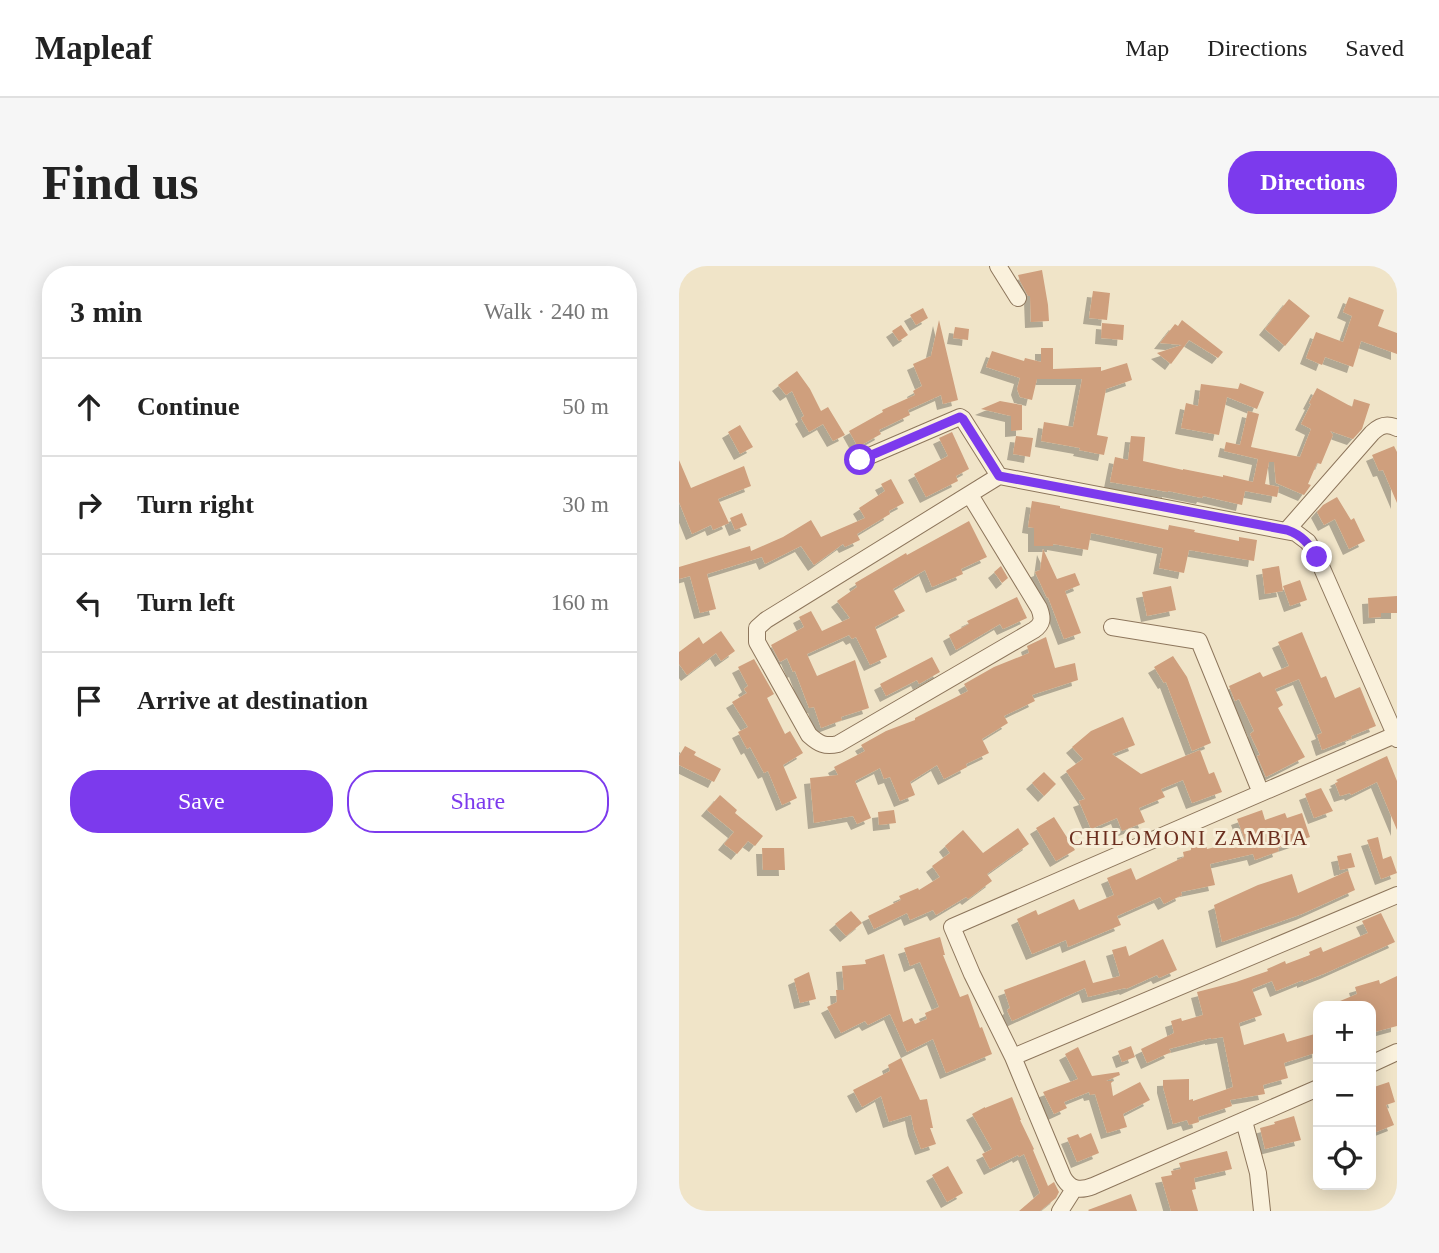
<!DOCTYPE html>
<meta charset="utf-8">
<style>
:root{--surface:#fff;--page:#f6f6f6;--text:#222;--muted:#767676;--line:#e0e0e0;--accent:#7c3aed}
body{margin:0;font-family:Georgia,serif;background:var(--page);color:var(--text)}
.controls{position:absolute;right:21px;bottom:21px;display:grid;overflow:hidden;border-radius:14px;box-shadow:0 4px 18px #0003}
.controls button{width:63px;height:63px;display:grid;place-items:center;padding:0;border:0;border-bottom:2px solid var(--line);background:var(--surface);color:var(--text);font:35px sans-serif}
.stop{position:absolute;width:21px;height:21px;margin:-16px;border:5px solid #7c3aed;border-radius:50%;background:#fff}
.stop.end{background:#7c3aed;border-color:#fff;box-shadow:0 2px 7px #0008}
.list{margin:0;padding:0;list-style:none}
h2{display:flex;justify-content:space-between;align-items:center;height:91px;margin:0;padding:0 28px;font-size:30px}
h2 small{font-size:23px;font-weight:400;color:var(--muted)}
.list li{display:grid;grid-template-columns:46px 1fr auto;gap:21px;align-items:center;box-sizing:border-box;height:98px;padding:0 28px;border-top:2px solid var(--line)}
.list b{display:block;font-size:26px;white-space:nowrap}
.list em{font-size:23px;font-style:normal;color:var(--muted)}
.actions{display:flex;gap:14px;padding:21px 28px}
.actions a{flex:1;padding:16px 0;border:2px solid var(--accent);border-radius:28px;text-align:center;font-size:24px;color:var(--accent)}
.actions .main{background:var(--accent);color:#fff}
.icon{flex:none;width:38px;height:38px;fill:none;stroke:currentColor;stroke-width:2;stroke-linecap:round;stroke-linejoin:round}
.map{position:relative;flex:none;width:718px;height:945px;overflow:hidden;border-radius:28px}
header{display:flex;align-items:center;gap:42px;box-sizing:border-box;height:98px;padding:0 35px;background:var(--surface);border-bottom:2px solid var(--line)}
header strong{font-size:33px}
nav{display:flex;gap:38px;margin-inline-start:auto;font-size:24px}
.intro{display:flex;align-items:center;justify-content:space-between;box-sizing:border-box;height:168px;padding:0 42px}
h1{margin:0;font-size:49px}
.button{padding:18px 32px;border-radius:28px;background:var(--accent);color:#fff;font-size:24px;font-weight:700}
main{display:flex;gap:42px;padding:0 42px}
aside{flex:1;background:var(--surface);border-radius:28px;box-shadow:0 4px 18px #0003}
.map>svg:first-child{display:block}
.building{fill:#cf9f7d;filter:url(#shadow)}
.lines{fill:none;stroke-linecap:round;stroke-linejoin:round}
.minor-casing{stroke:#8d765c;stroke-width:18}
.minor{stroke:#faf1dc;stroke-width:16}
.route{stroke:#7c3aed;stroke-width:9}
.labels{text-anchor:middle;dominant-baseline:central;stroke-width:6;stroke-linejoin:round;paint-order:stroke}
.quarter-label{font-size:21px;letter-spacing:2px;fill:#6b2e1e;stroke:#f7eed8}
</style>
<header>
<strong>Mapleaf</strong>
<nav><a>Map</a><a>Directions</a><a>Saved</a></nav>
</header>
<div class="intro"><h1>Find us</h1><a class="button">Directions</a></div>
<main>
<aside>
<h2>3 min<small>Walk · 240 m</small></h2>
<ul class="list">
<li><svg class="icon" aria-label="ahead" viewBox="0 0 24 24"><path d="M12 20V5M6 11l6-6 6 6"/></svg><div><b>Continue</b></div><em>50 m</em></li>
<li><svg class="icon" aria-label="right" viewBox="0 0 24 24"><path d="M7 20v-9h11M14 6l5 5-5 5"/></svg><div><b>Turn right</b></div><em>30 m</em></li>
<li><svg class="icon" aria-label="left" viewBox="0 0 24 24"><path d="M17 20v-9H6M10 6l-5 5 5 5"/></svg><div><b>Turn left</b></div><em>160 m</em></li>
<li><svg class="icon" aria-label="arrive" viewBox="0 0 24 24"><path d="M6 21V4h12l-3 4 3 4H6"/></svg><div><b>Arrive at destination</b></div></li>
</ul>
<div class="actions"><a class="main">Save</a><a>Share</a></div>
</aside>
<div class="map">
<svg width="718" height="945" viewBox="0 0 718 945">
<defs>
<filter id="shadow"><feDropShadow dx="-6" dy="6" stdDeviation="0" flood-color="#0004"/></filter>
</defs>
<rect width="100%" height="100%" fill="#f0e4c8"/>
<!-- building -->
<path class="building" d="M363,4l6,35 1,16 -18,1 -1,-26h-2l-8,-15 -2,-6z
M414,25l17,2 -3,27 -18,-2z
M670,31l35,13 -6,16 19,7v21l-36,-13 -8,26 -28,-10 -3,8 -16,-7 10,-26 27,10 9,-26 -9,-4z
M610,33l21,17 -25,30 -20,-17z
M244,42l5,10 -12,7 -6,-10z
M260,54l19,80 -15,4 -2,-9 -33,15 2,5 -31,15 2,4 -23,13 -9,-16 34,-19 -1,-2 33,-15 -2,-4 9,-5 -9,-22 18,-8z
M503,54l41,32 -5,6 -29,-18 -18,24 -14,-11 25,-8 -22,-2 15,-19 3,2z
M423,57l22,2 -1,15 -22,-2z
M222,59l7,10 -9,6 -7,-10z
M276,61l14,2 -1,11 -15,-2z
M362,82h12v21l48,-2v4l26,-8 5,17 -26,9 -9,46 11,2 -4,18 -25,-5 1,-2 -39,-7 3,-19 29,5 9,-48h-45l-5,21 -12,-3 -3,-8 3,-11 -34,-11 6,-16 32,10 1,-3 16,4z
M118,105l13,18 11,22 7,-4 17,28 -12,6 -10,-17 -14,8 -8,-14 3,-2 -12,-25 -6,4 -8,-10z
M561,117l24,9 -7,17 -30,-12 -8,38 -38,-7 5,-25 12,3 3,-22 37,5z
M638,122l35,19 2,-8 16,5 -8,25 -9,10 -23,-8 3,4 -12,29 -4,-1 -9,21 3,1 -7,10 -28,-12 -2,-21h-5l-4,22 14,3 -2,10 -32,-6 -3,14 -39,-9 -1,2 -34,-7v1l-58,-10 5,-25 13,3 3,-24 14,1 -2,24 40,9v-1l40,8v-2l30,7 5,-23 -34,-8 2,-9 14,3 8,-34 11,3 -8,33 49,10 11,-28 -10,-5 10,-20 -2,-1z
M321,135l22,4v25l-11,1v-15l-30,-7z
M61,159l13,22 -13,7 -12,-22z
M273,166l17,37 -13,7 2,5 -32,16 -12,-23 34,-18 -9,-18z
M337,170l17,2 -3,19 -17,-3z
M715,180l3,6v51l-14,-33 -4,1 -7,-16z
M0,194l12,28 53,-22 7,20 -33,13 11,24 -16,7 -2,-5 -19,9 -13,-32z
M212,213l13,24 -15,8 1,3 -33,20 3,6 -15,7 -2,-3 -29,21 -13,-19 -36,18 -3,-7 -55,17 9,35 -16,4 -10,-37 -11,3v-12l71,-21 1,5 32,-14 28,-17 10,17 44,-19 -6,-10 26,-17 -4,-7z
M658,231l14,23 3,-2 11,23 -16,8 -14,-30 -11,6 -7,-13 6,-7z
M353,235l28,5v2l108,22 1,-5 26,5 -1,2 45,9v-4l18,3 -3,21 -65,-11 -5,23 -25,-5 4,-20 -72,-15 -3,17 -35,-6v2h-19v-18l-6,-1z
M63,247l5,12 -12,5 -5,-12z
M290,255l18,36 -26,12 2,5 -31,13 -7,-17 -32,19 12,22 -30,16 12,30 -17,8 -14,-28 -4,2 -3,-4 -42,19 10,22 38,-16 14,48 -28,9 1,3 -21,8 -7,-21 -5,1 -14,-37 -2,1 -6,-14 -7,4 -9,-17 33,-18 -5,-10 12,-6 11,20 28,-13 -13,-17 20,-14 -2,-4 51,-30 1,2z
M364,283l14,30 18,-6 5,12 -15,6 16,42 -17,6 -16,-42 -1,1 -12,-26 5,-2z
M322,300l7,12 -6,5 -8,-11z
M600,300l4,25 -18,3 -3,-25z
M621,314l7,20 -17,6 -7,-20z
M492,320l5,24 -29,6 -5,-24z
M718,330v17h-16v4l-12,1 -1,-20z
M338,331l10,21 -24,11 -3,-5 -44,26 -7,-15 20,-11 -2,-3z
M42,365l14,20 -14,10 -5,-8 -29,22 -8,-11v-12l20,-15 4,7z
M623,366l19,46 5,-2 9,22 25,-11 16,39 -25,10 1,2 -30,12 -5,-15 5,-2 -23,-54 -24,10 8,16 -5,3 27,49 -39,20 -9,-21 3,-1 -10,-21 4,-3 -15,-32 -4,2 -6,-15 31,-14 3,5 26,-11 -11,-24z
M367,371l9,31 20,-5 3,17 -46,15 3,6 -31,15 4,7 -26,16 7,14 -23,11 1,3 -23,12 -7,-14 -27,17 5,13 -15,6 -10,-24 -6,2 -4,-11 -25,13 16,37 -14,6 -4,-8 -39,7 -4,-45 28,-3 -4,-8 31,-16 -4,-6 25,-14 29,-11v-2l53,-27 -4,-7 30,-17 35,-14 -2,-7z
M494,390l14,21 24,66 -19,8 -26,-69 -2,1 -10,-16z
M253,391l8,15 -21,12 -2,-4 -31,16 -6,-12z
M75,393l20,35 -7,4 18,36 5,-3 13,22 -20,12 14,33 -15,7 -14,-34 -4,2 -14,-26 -3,2 -9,-17 10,-5 -16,-25 15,-9 -3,-4 4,-3 -10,-19z
M444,451l12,28 -23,9 29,20 59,-24 9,24 5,-2 8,20 -30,11 -9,-23 -22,9 4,8 -26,11 6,14 -23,9 -5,-13 -26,11 -12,-28 6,-2 -19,-28 17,-12 -11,-12 19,-16z
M6,480l11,6 -2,3 27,14 -7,13 -35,-17v-9z
M708,490l10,25v49l-20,-48 -26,13 -1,-2 -10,3 -5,-13 3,-1 -2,-2z
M365,506l12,12 -12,12 -12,-13z
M642,522l12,23 -19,7 -9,-24z
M41,529l17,15 -2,3 28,23 -8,10 -7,-5 -11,13 -13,-10 10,-12 -27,-22z
M215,544l2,13 -17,2 -1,-13z
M583,544l3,10 20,-7 2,5 15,-5 8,24 -32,11 1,3 -24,9 -2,-6 -43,10 5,21 -34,7 1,3 -18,9 -4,-7 -43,19 4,9 -53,22 -2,-7 -34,14 -15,-35 19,-9 2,5 36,-16 5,11 35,-15 -7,-17 24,-10 5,12 48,-23 -1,-5 8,-2v-4l15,-3 1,6 38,-9 -8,-21z
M375,551l21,33 -19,11 -20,-33z
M339,562l11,16 -42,30 5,7 -24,18 -2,-2 -30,18 -3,-5 -23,10 -3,-7 -33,16 -6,-13 33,-16 -2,-4 19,-8 1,2 21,-13 -8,-11 18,-13 -5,-7 18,-16 20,23z
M699,571l5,22 8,-3 6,17 -16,6 -14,-39z
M83,582h22l1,22h-22z
M672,587l4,14 -15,3 -3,-14z
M669,605l7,19 -53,24 -80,28 -8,-37 44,-20 34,-11 6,19z
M172,645l11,12 -16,13 -11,-12z
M702,647l14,29 -69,31 -23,9v-2l-27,11 -4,-10 -20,8 10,26 -23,8 5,22 40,-12 3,9 31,-9v19l-34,11 4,15 -25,7 2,9 -35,6 2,6 -34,11 1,5 -10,3 -2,-5 -14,4 -10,-37v-7l26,-1v21l4,-1v2l40,-14 -10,-50 -12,2v-1l-42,11 2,3 -24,11 -6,-14 33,-16 -3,-12 10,-3 1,3 21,-6 -6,-23 39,-10 32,-11 -1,-2 18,-8 1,3 24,-9 -1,-3 12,-5 2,5 45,-19 -6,-12z
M261,671l5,18h-2l17,42 8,-3 12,34 2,-1 10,27 -46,19 -13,-34 -26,13 -17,-38 -22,11 -3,-4 -24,12 -14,-26 10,-5 -1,-12h8l-2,-24 24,-2 -1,-4 19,-6 19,68 9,-4 3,6 12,-5 -2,-6 14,-6 -19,-45 -10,4 -6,-18z
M484,673l14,31 -18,8 -2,-3 -31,14 -1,-1 -37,9 -3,-9 -73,33 -5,-11 3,-2 -6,-18 81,-30 8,23 27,-7 -8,-26 14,-4 3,10z
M130,706l7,27 -16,4 -6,-24z
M718,710v50l-26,7v-27h-43l29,-12 -2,-7 24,-7 1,4z
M452,780l4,11 -13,5 -4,-11z
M399,781l14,29 27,-4 1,3 -14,6h7l-2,2 2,13 27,-14 10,18 -27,14 4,13 -20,6 -12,-39 -5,1 -1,-3 -25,10 3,6 -13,6 -11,-22 35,-13 -13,-25z
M222,792l19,42 7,-1 6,29h-3l6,16 -15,5 -7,-19 -3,-15 -22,7 -8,-26 -19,11 -9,-17 37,-19 -2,-6z
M710,816l6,20 -9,3 8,20 -23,9v-46z
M333,831l9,23h-1l14,29 -1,1 15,36 6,-4 5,10 -3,6 -16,13h-21l21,-18 -16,-39 -5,3 -1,-2 -28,14 -8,-15 10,-5 -20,-35 13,-7v1z
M615,850l7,24 -36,9 -5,-21 15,-4 -1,-2z
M412,867l8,20 -22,9 -10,-24 11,-4 2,4z
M548,885l5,18 -38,9 2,11 -4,1 6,21h-27l-10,-34 11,-2 -1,-4 10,-2 -2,-6z
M269,900l15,27 -16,9 -15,-27z
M452,928l6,17h-48l-1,-1z"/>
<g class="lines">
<!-- minor casing -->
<g class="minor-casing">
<path id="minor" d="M319,0l20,32
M181,194l100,-43 3,2 36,57
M291,229l69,113c4,10 4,16 -5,22l-196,114c-13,3 -19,0 -29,-9l-52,-93v-14l9,-8 233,-144 297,57 12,9 9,15 80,182
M608,264l85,-97c8,-8 15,-10 25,-5
M433,361l87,14 62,152
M334,791l384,-162
M692,798l26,-12
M639,822l-225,98c-13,5 -23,4 -30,-9l-50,-120 -41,-83 -20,-47 443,-192
M565,855l14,52 4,38
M381,945l14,-22"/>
</g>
<!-- minor -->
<use href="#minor" class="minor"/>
</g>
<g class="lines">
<!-- route -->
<path class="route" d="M181,194l100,-43 3,2 36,57 288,54c15,5 22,14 30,27"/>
</g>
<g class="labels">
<!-- quarter labels -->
<g class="quarter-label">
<text x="510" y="572">CHILOMONI ZAMBIA</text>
</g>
</g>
</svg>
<div class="controls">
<button>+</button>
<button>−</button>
<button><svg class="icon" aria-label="locate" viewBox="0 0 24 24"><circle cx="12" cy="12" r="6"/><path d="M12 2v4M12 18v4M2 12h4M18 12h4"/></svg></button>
</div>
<div class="stop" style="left:181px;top:194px"></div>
<div class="stop end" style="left:638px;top:291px"></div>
</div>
</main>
